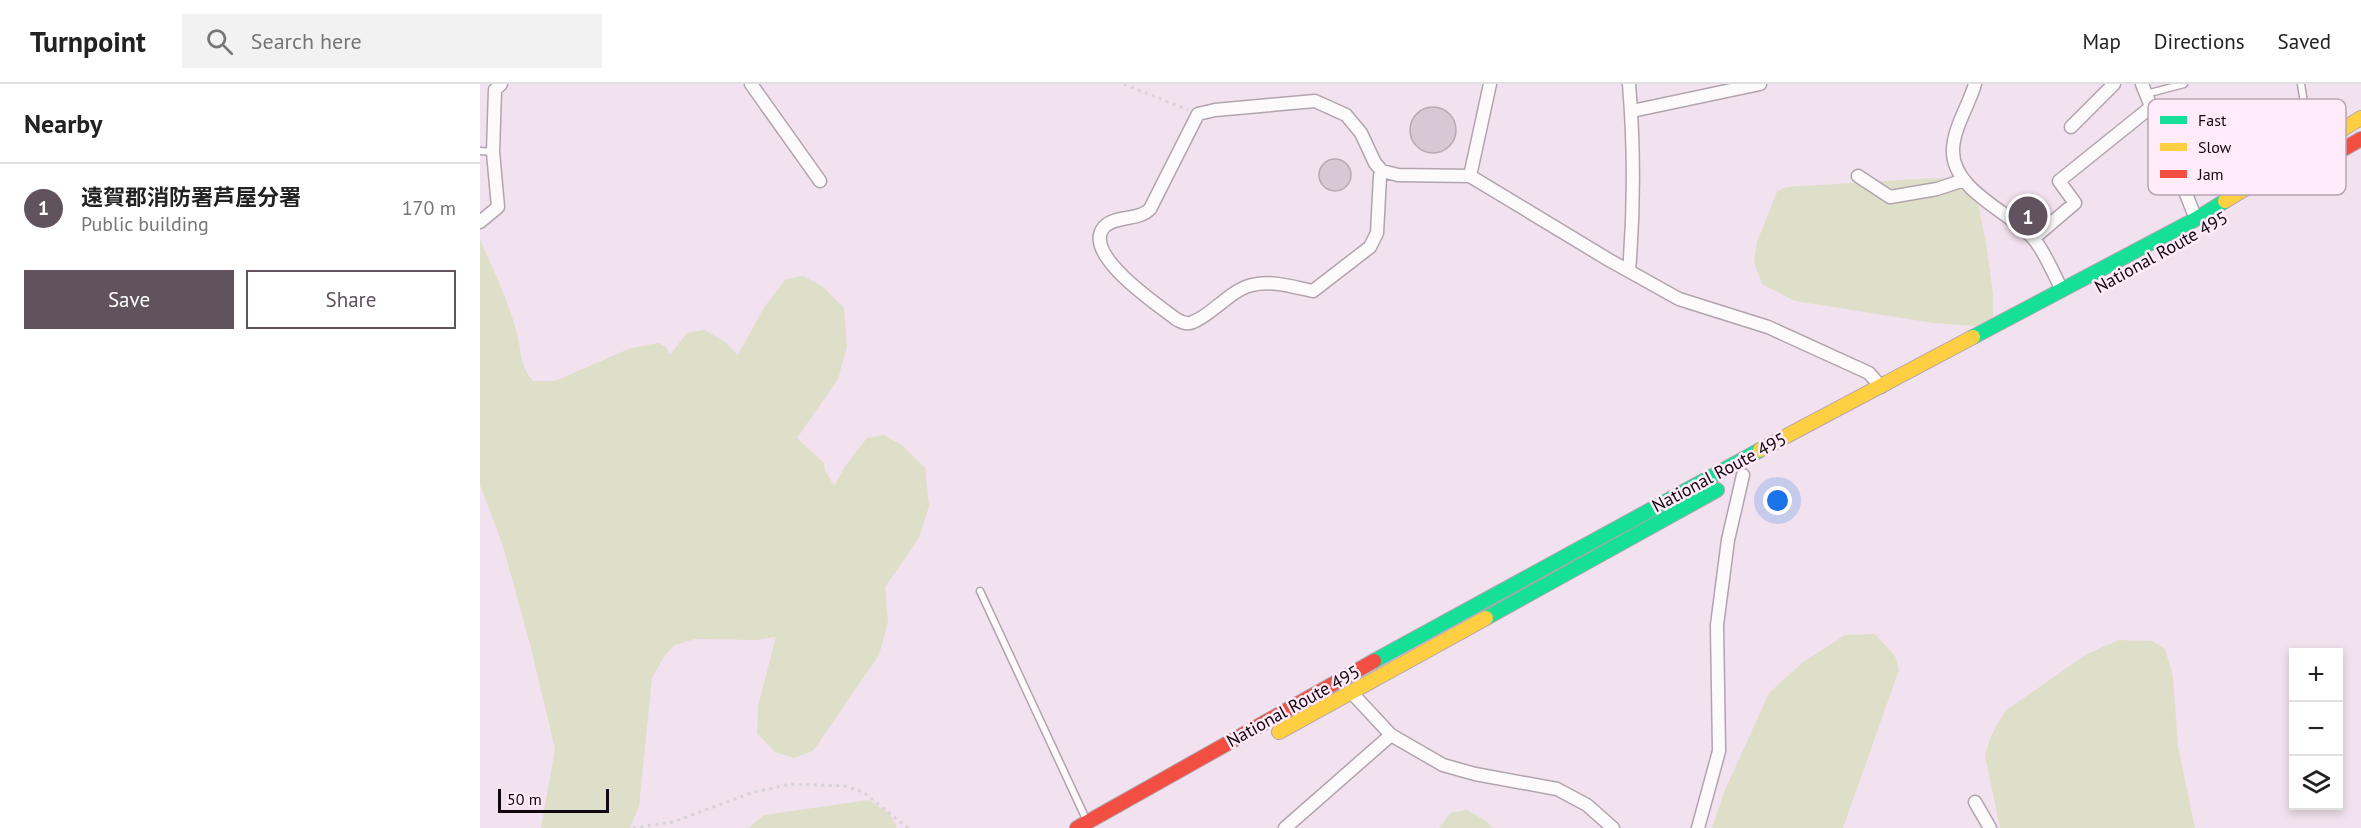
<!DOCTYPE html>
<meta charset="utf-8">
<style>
:root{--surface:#fff;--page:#f2f2f2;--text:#222;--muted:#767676;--line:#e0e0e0;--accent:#60535d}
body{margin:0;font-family:"PT Sans","Noto Sans JP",sans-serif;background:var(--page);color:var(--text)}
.controls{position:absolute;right:18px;bottom:18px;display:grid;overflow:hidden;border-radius:0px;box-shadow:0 3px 9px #0003}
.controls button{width:54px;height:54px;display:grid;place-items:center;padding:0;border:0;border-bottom:2px solid var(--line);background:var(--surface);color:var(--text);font:30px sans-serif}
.scale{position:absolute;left:18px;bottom:15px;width:111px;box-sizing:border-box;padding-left:6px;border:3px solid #12070f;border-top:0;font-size:16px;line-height:21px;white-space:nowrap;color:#12070f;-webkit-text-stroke:4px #ffebf9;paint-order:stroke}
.you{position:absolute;left:1298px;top:417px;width:21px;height:21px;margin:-15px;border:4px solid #fff;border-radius:50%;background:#1a73e8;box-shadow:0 0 0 9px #1a73e833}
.badge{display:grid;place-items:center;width:39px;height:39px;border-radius:50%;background:var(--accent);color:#fff;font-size:20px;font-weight:700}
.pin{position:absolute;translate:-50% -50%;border:3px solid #fff;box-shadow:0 2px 6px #0006}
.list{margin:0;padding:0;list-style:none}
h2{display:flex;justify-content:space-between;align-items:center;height:78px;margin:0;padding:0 24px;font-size:26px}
h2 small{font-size:20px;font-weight:400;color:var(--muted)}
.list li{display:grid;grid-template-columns:39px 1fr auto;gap:18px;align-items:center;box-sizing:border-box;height:90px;padding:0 24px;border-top:2px solid var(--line)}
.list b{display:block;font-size:22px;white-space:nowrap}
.list p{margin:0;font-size:20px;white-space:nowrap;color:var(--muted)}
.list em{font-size:20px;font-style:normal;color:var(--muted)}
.actions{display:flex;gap:12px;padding:18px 24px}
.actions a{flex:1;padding:14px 0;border:2px solid var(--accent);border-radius:0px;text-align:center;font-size:21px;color:var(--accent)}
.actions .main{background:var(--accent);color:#fff}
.icon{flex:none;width:33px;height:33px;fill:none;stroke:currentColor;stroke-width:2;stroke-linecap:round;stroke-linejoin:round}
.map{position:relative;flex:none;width:1881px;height:744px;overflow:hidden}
header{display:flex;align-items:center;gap:36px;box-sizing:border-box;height:84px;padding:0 30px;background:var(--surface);border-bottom:2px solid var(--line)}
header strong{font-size:28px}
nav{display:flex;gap:33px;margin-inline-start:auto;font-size:21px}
.search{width:420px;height:54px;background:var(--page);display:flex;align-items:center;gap:15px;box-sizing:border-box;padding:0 21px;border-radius:0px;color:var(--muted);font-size:22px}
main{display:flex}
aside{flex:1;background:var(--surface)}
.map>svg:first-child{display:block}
.green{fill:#dedfc9}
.building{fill:#d8c7d4;stroke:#b7a9b4;stroke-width:1.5}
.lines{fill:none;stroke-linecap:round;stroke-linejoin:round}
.lane-casing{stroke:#b2a4ae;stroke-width:9}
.street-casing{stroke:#b2a4ae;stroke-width:15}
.fast-casing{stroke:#b2a4ae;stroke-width:16}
.slow-casing{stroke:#b2a4ae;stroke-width:16}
.jam-casing{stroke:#b2a4ae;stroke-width:16}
.path{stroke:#d8d3d7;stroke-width:3;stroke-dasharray:3 4.5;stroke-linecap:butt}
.lane{stroke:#fdfafc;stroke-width:6}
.street{stroke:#fdfafc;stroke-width:12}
.fast{stroke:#16e098;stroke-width:14}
.slow{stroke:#ffcf43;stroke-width:14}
.jam{stroke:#f24e42;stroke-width:14}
.labels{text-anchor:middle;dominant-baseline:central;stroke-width:5;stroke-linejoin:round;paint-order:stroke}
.street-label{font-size:18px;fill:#12070f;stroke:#ffebf9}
.key{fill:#ffebf9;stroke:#b8a7b3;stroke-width:1.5}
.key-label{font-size:16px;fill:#12070f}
</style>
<header>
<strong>Turnpoint</strong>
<div class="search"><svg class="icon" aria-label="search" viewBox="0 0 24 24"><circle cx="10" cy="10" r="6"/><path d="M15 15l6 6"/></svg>Search here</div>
<nav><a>Map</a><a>Directions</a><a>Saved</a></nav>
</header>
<main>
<aside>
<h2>Nearby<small></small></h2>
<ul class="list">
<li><span class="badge">1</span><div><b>遠賀郡消防署芦屋分署</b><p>Public building</p></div><em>170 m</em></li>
</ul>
<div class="actions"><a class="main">Save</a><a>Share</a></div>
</aside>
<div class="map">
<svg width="1881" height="744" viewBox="0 0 1881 744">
<rect width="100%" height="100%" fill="#f2e1ee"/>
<!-- green -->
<path class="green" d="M1454,94l25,1 19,25 8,39 7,50v23l-9,11 -50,-4 -139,-22 -33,-17 -8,-22 3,-20 20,-50 9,-5z
M0,156c14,30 28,61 37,93 5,20 2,31 16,48h22l76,-33 28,-5 7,4 4,8 17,-22 17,-3 20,11 14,14 25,-46 23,-30 17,-3 19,10 22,22 3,39 -9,32 -41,59 27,25 1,7 9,16 10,-18 23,-30 17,-3 19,11 22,22 4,38 -10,32 -34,49 3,35 -9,33 -66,96 -19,7 -19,-6 -18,-19 1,-27 18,-69 -20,3 -61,-1 -20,6 -10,10 -13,23 -13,128 -9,22h-89l14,-79 -24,-101 -28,-102 -23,-61z
M1395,550l20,22 4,14 -56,158h-131l13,-38 44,-97 33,-30 43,-28z
M1638,556l34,1 13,8 8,28 5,70 17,81h-195l-15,-73 6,-19 14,-25 82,-57z
M389,716l21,14 7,14h-148l15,-13z
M987,726l19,11 7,7h-54l11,-15z"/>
<!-- building -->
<path class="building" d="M930 46a23 23 0 1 1 46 0a23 23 0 1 1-46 0Z
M839 91a16 16 0 1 1 32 0a16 16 0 1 1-32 0Z"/>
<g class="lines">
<!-- lane casing -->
<g class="lane-casing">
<path id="lane" d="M1821,0l8,50 4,8
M1666,10l38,-10
M0,67l13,1
M500,507l106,228"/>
</g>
<!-- street casing -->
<g class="street-casing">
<path id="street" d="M271,0l69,97
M1495,0c-6,21 -21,43 -22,65 -2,41 56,62 80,89 11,12 21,37 29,52
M1662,0l54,135
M1152,27l128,-27
M1591,43l43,-43
M902,87l-2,5 -3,57 -7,14 -57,44c-20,-4 -41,-11 -61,-6 -22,5 -40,30 -59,37 -6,3 -12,0 -17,-3 -18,-14 -95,-65 -72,-92 11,-12 35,-6 46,-18l48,-95 17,-4 100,-9 31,14 15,18 14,30 7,8 16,4 72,1 139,84 70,39 89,28 101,46 12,14
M990,92l20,-92
M1378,92l32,21 47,-8 27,-9
M0,138l18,-15 -5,-55 2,-62 6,-6
M1554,154l41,-35 -16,-22 92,-74
M1149,187c5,-60 5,-127 0,-187
M871,608l40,43 52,30 32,9 82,15 30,16 26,23
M1495,718l15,26
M805,744l106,-93
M1218,744l21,-77 -2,-126 11,-85 15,-65"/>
</g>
<!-- fast casing -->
<g class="fast-casing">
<path id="fast" d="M1493,253l223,-118 29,-18
M1006,534l231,-128
M894,577l386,-211"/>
</g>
<!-- slow casing -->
<g class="slow-casing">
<path id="slow" d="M1745,117l136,-83
M1280,366l213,-113
M799,648l207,-114"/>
</g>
<!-- jam casing -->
<g class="jam-casing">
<path id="jam" d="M1804,99l77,-44
M597,744l297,-167"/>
</g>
<!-- path -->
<path class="path" d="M644,0l64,26
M153,744l40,-6 78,-29 39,-9 55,2 18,6 45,36"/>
<!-- lane -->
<use href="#lane" class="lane"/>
<!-- street -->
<use href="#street" class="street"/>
<!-- fast -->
<use href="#fast" class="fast"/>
<!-- slow -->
<use href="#slow" class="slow"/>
<!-- jam -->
<use href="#jam" class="jam"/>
</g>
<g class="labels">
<!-- street labels -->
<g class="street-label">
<text transform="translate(1681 168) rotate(-29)">National Route 495</text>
<text transform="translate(1239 388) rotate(-28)">National Route 495</text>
<text transform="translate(813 622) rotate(-29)">National Route 495</text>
</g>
</g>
<!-- legend -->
<rect x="1668" y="15" width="198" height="96" rx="9" class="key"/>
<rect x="1680" y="32" width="27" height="8" fill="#16e098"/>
<rect x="1680" y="59" width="27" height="8" fill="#ffcf43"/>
<rect x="1680" y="86" width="27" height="8" fill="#f24e42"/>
<g class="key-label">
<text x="1718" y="42">Fast</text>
<text x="1718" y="69">Slow</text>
<text x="1718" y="96">Jam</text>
</g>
</svg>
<div class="controls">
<button>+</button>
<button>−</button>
<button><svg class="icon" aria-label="layers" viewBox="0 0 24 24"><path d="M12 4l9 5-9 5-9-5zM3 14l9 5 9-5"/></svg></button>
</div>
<div class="scale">50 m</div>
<div class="you"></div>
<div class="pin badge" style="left:1548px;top:132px">1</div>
</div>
</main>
